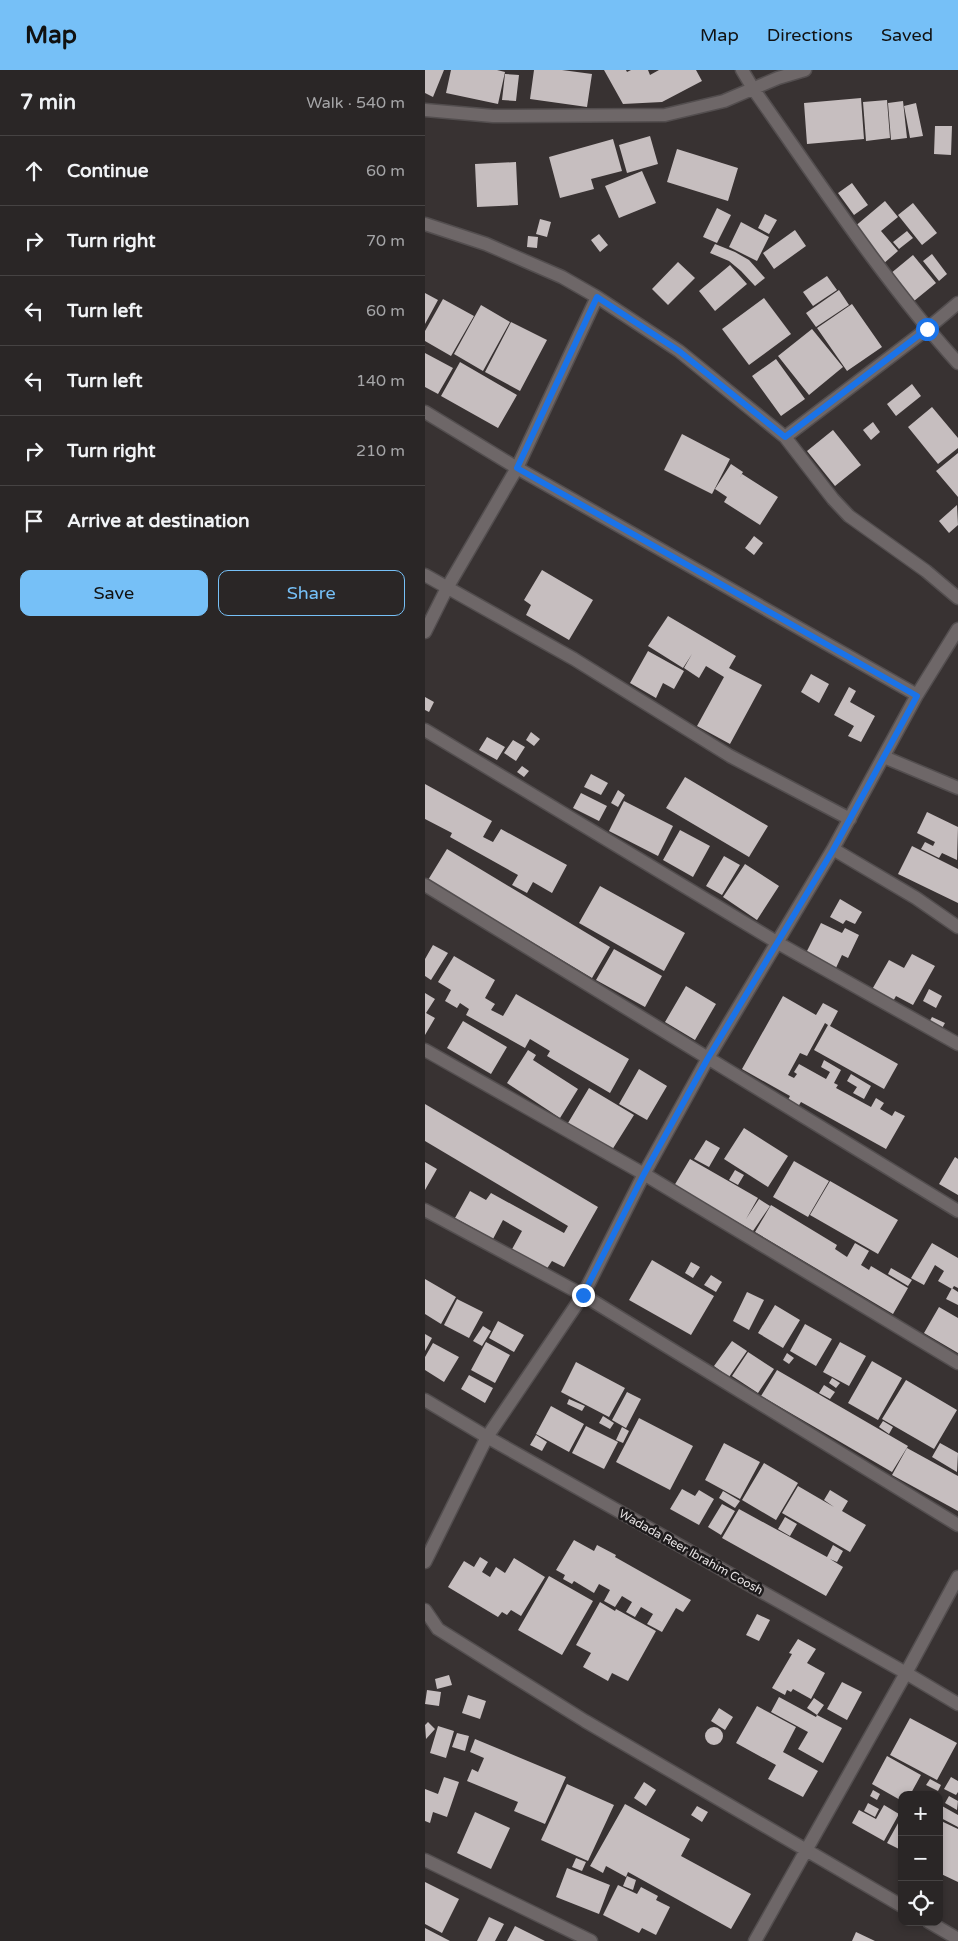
<!DOCTYPE html>
<meta charset="utf-8">
<style>
:root{--surface:#2a2626;--page:#322e2e;--text:#f1f3f6;--muted:#a5a5a7;--line:#464343;--accent:#76c0f7}
body{margin:0;font-family:"Varela Round",sans-serif;background:var(--page);color:var(--text)}
.controls{position:absolute;right:15px;bottom:15px;display:grid;overflow:hidden;border-radius:10px;box-shadow:0 2px 8px #0003}
.controls button{width:45px;height:45px;display:grid;place-items:center;padding:0;border:0;border-bottom:1px solid var(--line);background:var(--surface);color:var(--text);font:25px sans-serif}
.stop{position:absolute;width:15px;height:15px;margin:-11px;border:4px solid #1a73e8;border-radius:50%;background:#fff}
.stop.end{background:#1a73e8;border-color:#fff;box-shadow:0 1px 5px #0008}
.list{margin:0;padding:0;list-style:none}
h2{display:flex;justify-content:space-between;align-items:center;height:65px;margin:0;padding:0 20px;font-size:21px}
h2 small{font-size:16px;font-weight:400;color:var(--muted)}
.list li{display:grid;grid-template-columns:32px 1fr auto;gap:15px;align-items:center;box-sizing:border-box;height:70px;padding:0 20px;border-top:1px solid var(--line)}
.list b{display:block;font-size:19px;white-space:nowrap}
.list em{font-size:16px;font-style:normal;color:var(--muted)}
.actions{display:flex;gap:10px;padding:15px 20px}
.actions a{flex:1;padding:11px 0;border:1px solid var(--accent);border-radius:10px;text-align:center;font-size:18px;color:var(--accent)}
.actions .main{background:var(--accent);color:#111}
.icon{flex:none;width:28px;height:28px;fill:none;stroke:currentColor;stroke-width:2;stroke-linecap:round;stroke-linejoin:round}
.map{position:relative;flex:none;width:533px;height:1871px;overflow:hidden}
header{display:flex;align-items:center;gap:30px;box-sizing:border-box;height:70px;padding:0 25px;background:var(--accent);color:#111}
header strong{font-size:24px}
nav{display:flex;gap:28px;margin-inline-start:auto;font-size:18px}
main{display:flex}
aside{flex:1;background:var(--surface)}
.map>svg:first-child{display:block}
.building{fill:#c6bebf}
.lines{fill:none;stroke-linecap:round;stroke-linejoin:round}
.street-casing{stroke:#534e4f;stroke-width:15}
.street{stroke:#6e6768;stroke-width:12}
.route{stroke:#1a73e8;stroke-width:6}
.labels{text-anchor:middle;dominant-baseline:central;stroke-width:5;stroke-linejoin:round;paint-order:stroke}
.street-label{font-size:12px;fill:#e7e3e4;stroke:#1d1a1b}
</style>
<header>
<strong>Map</strong>
<nav><a>Map</a><a>Directions</a><a>Saved</a></nav>
</header>
<main>
<aside>
<h2>7 min<small>Walk · 540 m</small></h2>
<ul class="list">
<li><svg class="icon" aria-label="ahead" viewBox="0 0 24 24"><path d="M12 20V5M6 11l6-6 6 6"/></svg><div><b>Continue</b></div><em>60 m</em></li>
<li><svg class="icon" aria-label="right" viewBox="0 0 24 24"><path d="M7 20v-9h11M14 6l5 5-5 5"/></svg><div><b>Turn right</b></div><em>70 m</em></li>
<li><svg class="icon" aria-label="left" viewBox="0 0 24 24"><path d="M17 20v-9H6M10 6l-5 5 5 5"/></svg><div><b>Turn left</b></div><em>60 m</em></li>
<li><svg class="icon" aria-label="left" viewBox="0 0 24 24"><path d="M17 20v-9H6M10 6l-5 5 5 5"/></svg><div><b>Turn left</b></div><em>140 m</em></li>
<li><svg class="icon" aria-label="right" viewBox="0 0 24 24"><path d="M7 20v-9h11M14 6l5 5-5 5"/></svg><div><b>Turn right</b></div><em>210 m</em></li>
<li><svg class="icon" aria-label="arrive" viewBox="0 0 24 24"><path d="M6 21V4h12l-3 4 3 4H6"/></svg><div><b>Arrive at destination</b></div></li>
</ul>
<div class="actions"><a class="main">Save</a><a>Share</a></div>
</aside>
<div class="map">
<svg width="533" height="1871" viewBox="0 0 533 1871">
<rect width="100%" height="100%" fill="#383232"/>
<!-- building -->
<path class="building" d="M0,0h19l-11,27 -8,-4z
M26,0h46l8,2 -7,32 -52,-11z
M109,0h28l30,4 -5,33 -57,-8z
M179,0h22l1,2 4,-2h17l2,5 9,-5h37l6,11 -40,21 -39,2z
M80,4l14,1 -3,26 -14,-1z
M436,28l3,41 -57,5 -3,-41z
M462,30l3,38 -24,3 -3,-39z
M478,31l4,37 -16,2 -3,-37z
M491,33l7,33 -13,2 -6,-32z
M510,56h17l-1,29 -17,-1z
M225,66l8,28 -31,9 -8,-28z
M188,69l9,32 -31,8 3,10 -34,9 -11,-41z
M252,79l61,19 -10,33 -61,-19z
M91,92l2,43 -41,2 -2,-43z
M217,101l14,32 -37,15 -14,-32z
M427,113l16,22 -14,10 -16,-22z
M460,131l13,16 -17,14 17,20 -15,13 -30,-36z
M488,133l24,30 -15,12 -24,-30z
M292,138l14,7 -14,28 -14,-6z
M340,144l12,6 -8,14 -11,-6z
M115,149l11,3 -4,15 -11,-3z
M316,152l28,15 -12,24 -28,-14z
M370,160l11,16 -32,23 -11,-16z
M482,161l6,7 -14,11 -6,-7z
M174,164l9,11 -8,7 -9,-12z
M103,166l10,1 -1,11 -10,-1z
M290,174l20,8 14,8 16,18 -10,8 -14,-15 -12,-10 -19,-8z
M507,184l15,20 -8,7 -16,-20z
M488,185l23,28 -22,18 -24,-27z
M253,192l17,16 -27,27 -16,-16z
M305,195l17,19 -32,27 -16,-20z
M402,206l10,14 -24,16 -10,-14z
M414,220l10,15 -33,22 -10,-14z
M0,223l13,7 -13,24z
M339,228l27,36 -42,31 -27,-36z
M18,229l31,17 -23,40 -26,-15v-10z
M427,234l30,43 -35,24 -30,-43z
M56,235l29,17 -27,49 -29,-17z
M86,252l36,18 -27,51 -35,-19z
M387,259l31,38 -34,28 -31,-39z
M0,283l28,15 -15,26 -13,-7z
M351,289l29,40 -24,17 -29,-40z
M35,292l57,33 -19,33 -57,-32z
M487,314l9,12 -25,20 -9,-12z
M507,337l26,31v10l-20,16 -30,-37z
M448,352l7,10 -9,8 -8,-10z
M408,360l28,35 -26,21 -28,-35z
M257,364l48,25 -18,35 -48,-24z
M533,383v44l-22,-26z
M306,394l12,8 -4,7 3,-5 36,23 -18,28 -36,-23 3,-5 -12,-8z
M532,435l1,20 -9,8 -10,-12z
M329,466l9,7 -9,12 -9,-7z
M117,500l51,30 -24,40 -43,-25 5,-10 -7,-5z
M243,546l68,40 -7,12 33,17 -32,59 -33,-18 27,-49 -18,-11 -7,12 -15,-10 8,-14 -9,14 -35,-22z
M223,581l36,20 -10,18 -11,-6 -7,15 -26,-15z
M386,604l18,10 -10,19 -18,-11z
M424,617l7,4 -6,11 25,14 -14,26 -13,-6 6,-10 -20,-11z
M0,627l9,5 -5,10 -4,-2z
M106,662l9,7 -6,7 -8,-6z
M62,667l18,10 -8,13 -18,-10z
M88,670l12,7 -9,14 -12,-8z
M97,696l7,5 -5,6 -7,-5z
M166,704l17,9 -7,12 -17,-8z
M260,707l83,49 -19,31 -83,-49z
M0,714l67,37 -9,16 10,5 8,-13 66,36 -15,28 -19,-11 -6,11 -15,-8 6,-10 -68,-38 2,-4 -27,-14z
M193,720l7,5 -7,12 -7,-4z
M156,723l26,13 -8,15 -26,-13z
M199,731l49,25 -15,30 -49,-25z
M502,742l31,15 -1,33 -15,-7 -3,5 -18,-9 4,-7 8,4 2,-4 -18,-9z
M255,760l30,16 -17,31 -30,-17z
M487,776l46,23v34l-60,-29z
M22,779l163,98 -18,31 -164,-98z
M299,786l16,9 -18,30 -16,-9z
M320,794l34,22 -22,34 -34,-23z
M175,816l85,47 -21,38 -85,-48z
M415,829l22,13 -7,12 -9,-4 -3,4 -13,-7z
M396,853l21,10 3,-5 14,7 -11,23 -6,-3 -7,15 -30,-15z
M8,875l15,8 -17,27 -6,-4v-17z
M189,879l48,27 -17,31 -49,-27z
M487,884l23,12 -22,39 -17,-9 -5,9 -21,-12 19,-33 15,8z
M29,886l41,24 -10,18 10,6 -4,6 12,6 13,-22 113,65 -19,34 -63,-37 3,-5 -20,-12 -5,9 -59,-33 3,-6 -9,-6 -3,5 -12,-7 6,-11 -13,-8z
M261,916l30,18 -21,36 -30,-18z
M504,919l13,7 -6,12 -13,-7z
M0,923l10,6 -9,14 9,5 -10,17z
M358,926l33,19 7,-12 15,8 -8,15 68,38 -14,25 -70,-39 14,-25 -3,-2 -18,33 -7,-3 -12,22 6,3 3,-4 -3,-2 5,-8 27,15 4,-7 -9,-5 3,-7 17,10 -7,13 4,2 -2,3 35,19 5,-9 8,5 -4,6 12,7 3,-5 10,5 -19,33 -85,-47 -5,8 -10,-6 4,-8 -48,-27z
M507,947l13,6 -5,9 -13,-6z
M38,951l44,26 -16,27 -44,-26z
M103,980l8,5 -3,5 45,29 -18,29 -53,-35z
M214,999l28,17 -20,34 -28,-16z
M426,1004l20,12 -7,13 -11,-6 4,-6 -10,-6z
M164,1018l45,27 -22,35 -44,-27z
M0,1034l173,103 -34,60 -12,-6 -6,9 -35,-19 11,-20 -19,-11 -10,19 -38,-21 15,-27 16,9 5,-7 73,40 4,-7 -143,-85z
M319,1058l44,28 -20,31 -44,-28z
M281,1070l14,8 -11,19 -15,-8z
M530,1087l3,2v36l-19,-11z
M265,1089l68,39 -12,21 13,-20 11,7 -17,25 -79,-45z
M369,1091l35,20 -21,36 -35,-20z
M0,1092l12,7 -12,21z
M310,1100l9,5 -6,10 -9,-5z
M405,1111l68,39 -20,34 -68,-39z
M346,1135l66,40 -2,4 12,8 8,-14 14,8 -8,14 8,5 2,-4 37,22 -15,26 -138,-82z
M507,1173l26,15v30l-4,-2 -2,3 -14,-8 6,-10 -9,-6 -11,20 -13,-7z
M227,1190l62,36 -23,39 -62,-35z
M266,1192l9,5 -7,11 -8,-5z
M466,1198l21,12 -4,6 -20,-12z
M286,1205l11,7 -6,10 -12,-7z
M0,1209l31,18 -15,27 -16,-10z
M527,1218l6,4v13l-12,-6z
M322,1222l17,8 -15,30 -16,-9z
M32,1229l26,13 -14,26 -25,-13z
M350,1235l25,15 -17,28 -25,-15z
M514,1237l19,11v35l-34,-20z
M73,1251l26,14 -10,17 -25,-14z
M380,1254l27,15 -16,27 -26,-15z
M58,1256l8,5 -9,15 -9,-5z
M0,1264l7,4 -7,13z
M307,1271l15,10 -18,26 -15,-11z
M61,1272l24,13 -15,28 -24,-13z
M415,1272l26,14 -17,30 -26,-14z
M8,1273l26,14 -15,25 -19,-12v-13z
M323,1282l26,17 -16,24 -26,-17z
M362,1283l7,5 -5,6 -6,-4z
M447,1291l30,17 -24,42 -30,-17z
M151,1292l49,26 -16,29 -48,-25z
M352,1300l131,76 -16,26 -131,-76z
M44,1305l24,13 -8,15 -24,-14z
M407,1308l8,5 -4,5 -7,-5z
M481,1310l51,30 -23,39 -52,-30z
M399,1315l11,7 -5,7 -11,-6z
M202,1322l14,7 -15,29 -14,-8z
M144,1329l16,7 -3,5 -15,-7z
M126,1336l33,18 -15,28 -33,-18z
M178,1346l11,7 -4,6 -11,-6z
M214,1348l54,28 -23,44 -54,-28z
M458,1351l10,6 -4,7 -10,-7z
M161,1356l32,16 -14,27 -32,-16z
M197,1357l7,4 -6,12 -7,-3z
M111,1365l11,7 -5,9 -12,-6z
M299,1373l36,19 -20,37 -35,-19z
M515,1373l18,10 -1,19 -25,-15z
M482,1378l51,28v35l-66,-36z
M339,1393l34,20 -22,37 -34,-20z
M373,1416l36,21 -10,-7 6,-10 18,11 -6,10 24,14 -16,27 -68,-39z
M257,1419l13,7 4,-6 15,9 -15,26 -29,-16z
M298,1421l17,10 -5,7 -16,-10z
M297,1434l13,7 -14,24 -13,-8z
M314,1439l88,48 6,-12 10,6 -6,11 -7,-3 13,8 -17,29 -104,-58z
M360,1447l12,7 -7,12 -12,-7z
M149,1470l20,11 3,-6 19,10 -1,2 76,43 -8,12 -7,-4 -14,24 -15,-8 6,-10 -12,-7 -6,10 -9,-5 6,-10 -10,-6 -7,11 -11,-6 6,-11 -11,-6 -5,9 -20,-12 -2,3 -9,-5 2,-4 -9,-5z
M55,1487l8,5 -6,10 8,5 6,-10 9,6 9,-15 31,19 -24,39 -10,-6 -4,5 -5,-3 -4,5 -50,-30 16,-26 10,6z
M124,1506l44,25 -31,54 -44,-25z
M175,1532l15,9 1,-2 40,22 -28,50 -16,-8 -4,8 -25,-14 8,-14 -15,-8z
M332,1544l13,6 -11,21 -13,-6z
M373,1569l18,10 -9,14 18,10 -14,26 -18,-10 -2,3 -4,-2 -2,5 -13,-7 20,-34 -3,-1z
M24,1605l3,10 -15,4 -2,-10z
M417,1612l20,10 -15,28 -20,-11z
M2,1620l14,2 -2,14 -14,-2z
M43,1625l18,6 -6,18 -18,-6z
M354,1627l37,20 1,-2 25,13 -19,35 -25,-14 10,-17 -37,-20z
M389,1628l10,7 -7,10 -10,-7z
M332,1636l39,21 -13,25 35,19 -15,26 -35,-18 8,-14 -40,-22z
M294,1638l14,9 -8,13 -14,-9z
M485,1648l47,25 -20,37 -47,-25z
M3,1652l7,7 -9,10 -1,-14z
M13,1656l16,5 -8,27 -16,-5z
M280 1666a9 9 0 1 1 18 0a9 9 0 1 1-18 0Z
M32,1663l12,3 -4,15 -13,-4z
M50,1669l91,38 -21,47 -31,-13 4,-9 -51,-21 5,-12 6,3 6,-14 -14,-6z
M462,1686l34,19 -11,20h-8v6l-30,-17z
M19,1707l15,5 -12,35 -14,-5 -3,11 -5,-2v-32l13,5z
M526,1707l7,4v11l-2,3 -12,-6z
M505,1709l11,6 -3,6 -12,-6z
M219,1712l12,8 -10,16 -12,-8z
M142,1714l47,21 -26,56 -47,-21z
M448,1720l7,4 -3,6 -7,-4z
M524,1726l9,5 -1,9 -12,-7z
M443,1733l11,6 -4,8 -11,-6z
M200,1734l65,35 -9,17 70,38 -20,35 -103,-57 -2,5 -20,-11 -3,7 -13,-7z
M459,1735l15,9 -15,27 -32,-18 7,-13 17,9z
M272,1736l11,6 -6,10 -11,-7z
M517,1736l16,9v12l-19,-10v-7z
M50,1742l35,16 -19,41 -34,-16z
M477,1746v32l-1,2 -14,-7z
M514,1750l19,9v53l-19,-9z
M151,1788l10,4 -4,9 -10,-4z
M142,1798l43,17 -11,29 -43,-17z
M202,1806l9,4 -3,10 -10,-4z
M0,1812l34,17 -17,34 -17,-9z
M193,1815l19,9 4,-7 17,9 -2,4 14,7 -14,28 -14,-7 -3,5 -36,-18z
M64,1847l15,7 -9,17h-18z
M90,1856l30,15h-38z
M0,1858l25,13h-25z
M431,1862l19,9h-23z"/>
<g class="lines">
<!-- street casing -->
<g class="street-casing">
<path id="street" d="M317,0l12,20c65,92 128,189 204,273
M0,40l68,6 172,-1 59,-14 54,-23 27,-8
M0,154l61,20 76,33 35,20 82,54 106,86 48,62 16,17 77,55 32,27
M0,342l92,56 400,227
M360,367l142,-108 31,-26
M0,505l149,84 156,97 120,63
M0,562l22,-44 70,-120 80,-171
M0,660l353,213 180,101
M459,687l74,31
M408,779l83,49 42,29
M0,815l533,326
M0,980l219,124 314,189
M0,1140l158,85 375,230
M0,1330l62,37 419,236 52,31
M0,1492l62,-125 96,-142 61,-121 64,-116 125,-209 84,-154 41,-66
M0,1540l13,19 147,92 317,185
M0,1790l166,81
M504,1852l29,17
M330,1871l151,-268 52,-96"/>
</g>
<!-- street -->
<use href="#street" class="street"/>
</g>
<g class="lines">
<!-- route -->
<path class="route" d="M158,1225l61,-121 64,-116 125,-208 84,-154 -400,-228 80,-171 82,54 106,86 142,-108"/>
</g>
<g class="labels">
<!-- street labels -->
<g class="street-label">
<text transform="translate(266 1482) rotate(29)">Wadada Reer Ibrahim Coosh</text>
</g>
</g>
</svg>
<div class="controls">
<button>+</button>
<button>−</button>
<button><svg class="icon" aria-label="locate" viewBox="0 0 24 24"><circle cx="12" cy="12" r="6"/><path d="M12 2v4M12 18v4M2 12h4M18 12h4"/></svg></button>
</div>
<div class="stop" style="left:502px;top:259px"></div>
<div class="stop end" style="left:158px;top:1225px"></div>
</div>
</main>
